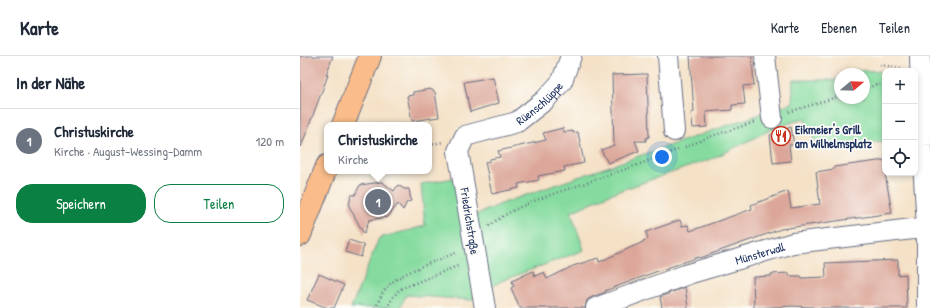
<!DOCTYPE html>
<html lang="de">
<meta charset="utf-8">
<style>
:root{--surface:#fff;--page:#f2f2f3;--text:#1f2937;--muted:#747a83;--line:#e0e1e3;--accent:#0b8043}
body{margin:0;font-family:"Patrick Hand",sans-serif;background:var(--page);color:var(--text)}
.controls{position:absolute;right:12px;top:12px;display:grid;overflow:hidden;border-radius:8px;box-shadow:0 2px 6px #0003}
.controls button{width:36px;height:36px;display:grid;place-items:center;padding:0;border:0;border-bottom:1px solid var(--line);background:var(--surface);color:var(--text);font:20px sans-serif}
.compass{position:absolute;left:534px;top:12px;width:36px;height:36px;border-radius:50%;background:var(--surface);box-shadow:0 2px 6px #0003;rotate:71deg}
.you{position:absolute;left:362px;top:101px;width:14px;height:14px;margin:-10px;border:3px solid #fff;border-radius:50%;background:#1a73e8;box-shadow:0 0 0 6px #1a73e833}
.badge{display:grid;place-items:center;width:26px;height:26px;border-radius:50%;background:var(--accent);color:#fff;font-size:13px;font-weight:700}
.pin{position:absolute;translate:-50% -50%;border:2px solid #fff;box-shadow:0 1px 4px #0006}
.popup{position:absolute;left:24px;top:66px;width:108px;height:52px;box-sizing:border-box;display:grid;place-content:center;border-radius:8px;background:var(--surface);filter:drop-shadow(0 1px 3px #0005);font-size:13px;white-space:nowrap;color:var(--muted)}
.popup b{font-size:15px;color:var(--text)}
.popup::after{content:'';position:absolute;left:50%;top:100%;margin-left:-8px;border:8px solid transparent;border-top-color:var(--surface)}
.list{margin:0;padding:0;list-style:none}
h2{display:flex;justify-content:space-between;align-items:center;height:52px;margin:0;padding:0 16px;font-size:17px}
h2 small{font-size:13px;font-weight:400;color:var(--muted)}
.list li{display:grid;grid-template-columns:26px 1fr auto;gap:12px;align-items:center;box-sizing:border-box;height:64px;padding:0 16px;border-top:1px solid var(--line)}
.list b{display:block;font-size:15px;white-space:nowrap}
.list p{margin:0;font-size:13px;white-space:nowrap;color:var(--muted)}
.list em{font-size:13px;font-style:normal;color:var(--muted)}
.actions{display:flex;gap:8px;padding:12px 16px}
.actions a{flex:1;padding:9px 0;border:1px solid var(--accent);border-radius:16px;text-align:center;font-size:14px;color:var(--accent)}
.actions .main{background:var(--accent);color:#fff}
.icon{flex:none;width:22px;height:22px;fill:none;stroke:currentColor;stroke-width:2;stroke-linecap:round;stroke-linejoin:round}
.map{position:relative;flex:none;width:630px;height:252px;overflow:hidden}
header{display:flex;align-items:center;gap:24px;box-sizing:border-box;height:56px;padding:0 20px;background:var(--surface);border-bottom:1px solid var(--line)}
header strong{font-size:19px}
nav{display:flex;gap:22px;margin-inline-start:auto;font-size:14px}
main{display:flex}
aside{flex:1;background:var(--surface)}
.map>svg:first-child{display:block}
.green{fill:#85db9f;stroke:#50857e}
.building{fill:#dca79a}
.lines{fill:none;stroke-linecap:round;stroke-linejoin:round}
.minor-casing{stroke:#676d82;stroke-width:22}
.major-casing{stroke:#676d82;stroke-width:24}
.path{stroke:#676d82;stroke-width:2.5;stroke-dasharray:1 3;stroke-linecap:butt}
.minor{stroke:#fff;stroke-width:20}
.major{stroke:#f9bc8a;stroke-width:22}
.labels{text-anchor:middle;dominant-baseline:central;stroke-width:3.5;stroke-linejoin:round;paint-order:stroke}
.street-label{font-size:12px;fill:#1b2f5e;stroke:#fdfcf7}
.poi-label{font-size:12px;font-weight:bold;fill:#1b2f5e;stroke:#fdfcf7;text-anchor:start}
</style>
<header>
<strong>Karte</strong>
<nav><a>Karte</a><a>Ebenen</a><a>Teilen</a></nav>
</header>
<main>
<aside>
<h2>In der Nähe<small></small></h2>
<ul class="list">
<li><span class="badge" style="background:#6b7280">1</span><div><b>Christuskirche</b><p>Kirche · August-Wessing-Damm</p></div><em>120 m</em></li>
</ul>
<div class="actions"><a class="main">Speichern</a><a>Teilen</a></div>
</aside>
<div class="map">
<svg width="630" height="252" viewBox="0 0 630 252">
<rect width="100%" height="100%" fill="#fdfcf7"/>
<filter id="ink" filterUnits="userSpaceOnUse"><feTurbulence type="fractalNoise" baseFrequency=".025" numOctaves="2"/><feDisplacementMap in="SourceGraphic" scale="8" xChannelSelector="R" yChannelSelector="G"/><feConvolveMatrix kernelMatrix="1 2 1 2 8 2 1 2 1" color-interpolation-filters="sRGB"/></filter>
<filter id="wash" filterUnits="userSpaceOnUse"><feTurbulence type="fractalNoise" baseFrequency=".012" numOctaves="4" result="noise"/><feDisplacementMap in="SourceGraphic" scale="16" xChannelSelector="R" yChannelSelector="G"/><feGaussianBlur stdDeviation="0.9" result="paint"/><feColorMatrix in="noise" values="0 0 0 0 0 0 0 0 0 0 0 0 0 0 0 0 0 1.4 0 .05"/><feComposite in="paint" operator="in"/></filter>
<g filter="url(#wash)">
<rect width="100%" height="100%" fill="#f4e1c6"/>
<!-- green -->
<path class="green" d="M554,14l25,1 6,3v67l-67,7 -14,-30 -36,13 -54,27 -104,36 -39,18 13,38 -83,31 -29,19 -66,-5 -6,13h-49l28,-70 46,-12 -4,-42 33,-6 9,42 43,-18 286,-99 1,-23h47v18h24v-24h-10z"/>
<g id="blocks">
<!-- building -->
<path class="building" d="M0,0h33l-7,19h2l-27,72 -1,-1z
M390,0h62l2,29 -11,1 2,18 -13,1v5l-26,2 1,15 -14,1 -2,-15 3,-1z
M347,18l2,63 -3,1v3h-11l4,10 -31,12 -7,-13 13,-5 -2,-70z
M193,21l6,26 -29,9 -6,-30z
M130,33l5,3 4,25 -27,4 -5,-25 6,-1v-3z
M491,71l3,18h-5l2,16 -18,2 -3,-28z
M263,72l1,4 9,-1v2l5,-1 6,31 -20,4 1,4 -27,5 1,4 -21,4 1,4 -27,6 -7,-32 5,-1v-2l10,-2 -2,-6 48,-11 -3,-7z
M585,104v13l7,40 -111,16 -81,29 -1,-1 -44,15 -50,19 1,1 -14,5 -5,3 -2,8h-65l-9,-20 3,-2 -2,-5 21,-10 2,5 9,-4 3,7 26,-13 25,-8 1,4 44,-20v-1l5,-2 -2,-7 34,-12 2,6 6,-1 2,6 62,-22 -1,-4 37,-14 3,17 29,-4 -4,-32 18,-3v-2z
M82,126l12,9 4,-6 6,4h5l2,12 -4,1 -4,8 -5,-6 -10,13 -19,3 -5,14 -15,-28 2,-11h4l5,-10z
M49,184l15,5 -3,12 -16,-5z
M598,204v15l8,-1 1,34h-94v-1l-20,-1 -39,2 -1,-31 18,-1v-2l18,-1v3h12l1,2 24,-1 -1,-14z
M19,218l25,11 -10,23h-6l-21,-8z
M385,231l3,21h-26l-2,-11z"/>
</g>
</g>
<g filter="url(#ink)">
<use href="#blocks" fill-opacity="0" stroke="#676d82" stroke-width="1"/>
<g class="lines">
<!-- minor casing -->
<g class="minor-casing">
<g id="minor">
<path d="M368,0l6,75"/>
<path d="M465,0l7,62"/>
<path d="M620,0l2,89 5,82v81"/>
<path id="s1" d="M185,252l-27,-157 7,-15 52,-14 28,-22 17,-19 9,-25"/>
<path id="s2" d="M296,252l92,-34 105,-31 137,-16"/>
</g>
</g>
<!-- major casing -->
<g class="major-casing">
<path id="major" d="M43,69l27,-69
M0,179l27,-69"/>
</g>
<!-- path -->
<path class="path" d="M580,9l21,3
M564,33l21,-7
M489,56l51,-16
M129,89l14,-3
M385,91l27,-11 43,-14
M189,170c25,-20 58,-30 88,-40 34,-12 68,-23 101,-37
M75,252c4,-7 7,-16 13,-22 15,-15 49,-25 70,-34
M87,252l6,-11 7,-8 60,-24"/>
<!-- minor -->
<use href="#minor" class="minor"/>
<!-- major -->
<use href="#major" class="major"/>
</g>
</g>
<!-- icons -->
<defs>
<g id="restaurant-ring" transform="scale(1)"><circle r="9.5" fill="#fdfcf7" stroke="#c8321e" stroke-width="1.5"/><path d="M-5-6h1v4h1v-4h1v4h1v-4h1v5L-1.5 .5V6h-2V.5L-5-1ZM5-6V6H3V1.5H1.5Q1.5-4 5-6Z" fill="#c8321e"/></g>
</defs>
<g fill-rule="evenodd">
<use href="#restaurant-ring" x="481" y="80"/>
</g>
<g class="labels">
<!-- street labels -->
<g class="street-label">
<text stroke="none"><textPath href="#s1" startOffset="259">Rüenschlüppe</textPath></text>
<text transform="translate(170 165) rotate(81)">Friedrichstraße</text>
<text stroke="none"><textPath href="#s2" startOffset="173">Münsterwall</textPath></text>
</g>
<!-- poi labels -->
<g class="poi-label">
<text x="495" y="73">Eikmeier's Grill<tspan x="495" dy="14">am Wilhelmsplatz</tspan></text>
</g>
</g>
</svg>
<div class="controls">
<button>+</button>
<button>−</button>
<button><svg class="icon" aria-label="locate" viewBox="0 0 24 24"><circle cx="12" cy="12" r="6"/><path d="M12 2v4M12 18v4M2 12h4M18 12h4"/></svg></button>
</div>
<svg class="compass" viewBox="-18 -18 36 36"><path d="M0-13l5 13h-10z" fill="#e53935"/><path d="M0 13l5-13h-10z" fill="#747a83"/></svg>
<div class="you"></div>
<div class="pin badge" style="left:78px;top:146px;background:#6b7280">1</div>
<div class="popup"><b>Christuskirche</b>Kirche</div>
</div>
</main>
